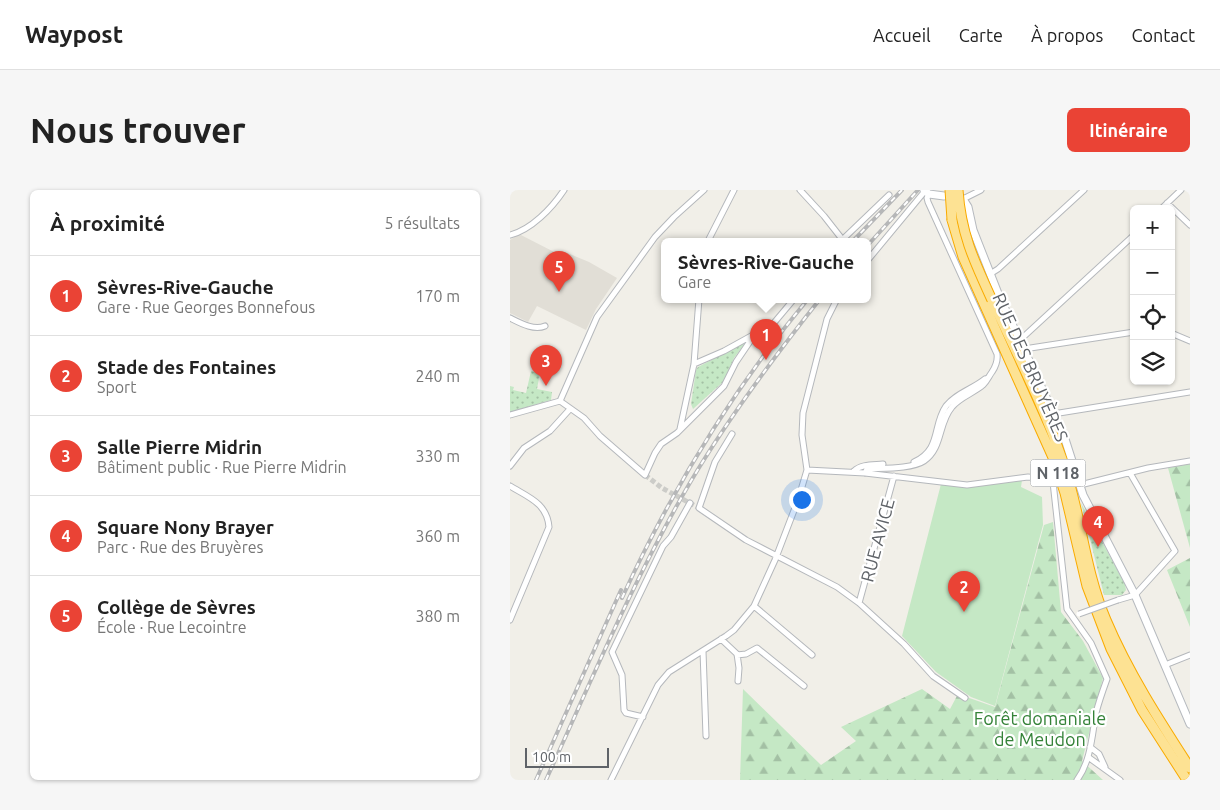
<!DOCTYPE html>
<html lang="fr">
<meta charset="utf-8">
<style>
:root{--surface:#fff;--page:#f6f6f6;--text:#222;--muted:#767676;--line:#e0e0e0;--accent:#ea4335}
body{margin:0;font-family:Ubuntu,sans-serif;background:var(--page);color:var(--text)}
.controls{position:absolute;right:15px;top:15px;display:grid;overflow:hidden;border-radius:8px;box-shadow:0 1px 4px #0004}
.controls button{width:45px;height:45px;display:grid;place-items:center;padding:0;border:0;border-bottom:1px solid var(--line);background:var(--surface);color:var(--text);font:25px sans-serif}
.scale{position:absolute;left:15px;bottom:12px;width:84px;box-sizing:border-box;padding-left:5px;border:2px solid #5f6368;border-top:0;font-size:14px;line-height:18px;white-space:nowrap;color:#5f6368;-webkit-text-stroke:4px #fff;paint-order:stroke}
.you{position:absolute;left:291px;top:309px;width:18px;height:18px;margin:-12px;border:4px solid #fff;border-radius:50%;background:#1a73e8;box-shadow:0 0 0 8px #1a73e833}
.badge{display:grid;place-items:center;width:32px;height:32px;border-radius:50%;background:var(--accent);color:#fff;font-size:16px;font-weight:700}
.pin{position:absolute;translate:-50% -41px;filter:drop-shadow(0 1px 2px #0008)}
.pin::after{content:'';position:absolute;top:26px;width:18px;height:15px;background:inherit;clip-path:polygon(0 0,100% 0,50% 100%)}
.popup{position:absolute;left:151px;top:48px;width:210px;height:65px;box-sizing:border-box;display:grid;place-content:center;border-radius:8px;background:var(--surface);filter:drop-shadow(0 1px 4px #0005);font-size:16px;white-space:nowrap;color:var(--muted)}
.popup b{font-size:19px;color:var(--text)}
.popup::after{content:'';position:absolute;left:50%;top:100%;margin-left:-10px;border:10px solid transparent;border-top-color:var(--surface)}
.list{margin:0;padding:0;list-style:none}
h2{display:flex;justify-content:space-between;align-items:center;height:65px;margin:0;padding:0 20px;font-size:21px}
h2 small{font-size:16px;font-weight:400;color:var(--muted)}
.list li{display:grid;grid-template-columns:32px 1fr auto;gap:15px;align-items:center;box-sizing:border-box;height:80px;padding:0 20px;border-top:1px solid var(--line)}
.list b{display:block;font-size:19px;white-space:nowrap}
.list p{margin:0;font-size:16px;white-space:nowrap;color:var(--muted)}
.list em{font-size:16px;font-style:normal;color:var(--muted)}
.icon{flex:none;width:28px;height:28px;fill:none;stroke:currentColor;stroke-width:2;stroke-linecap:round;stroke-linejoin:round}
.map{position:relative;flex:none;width:680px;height:590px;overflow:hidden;border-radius:8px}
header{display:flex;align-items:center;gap:30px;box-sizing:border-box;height:70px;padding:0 25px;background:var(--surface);border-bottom:1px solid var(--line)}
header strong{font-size:24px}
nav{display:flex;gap:28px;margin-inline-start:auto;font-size:18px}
.intro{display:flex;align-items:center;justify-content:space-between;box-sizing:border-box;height:120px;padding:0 30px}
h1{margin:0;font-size:35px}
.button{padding:12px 22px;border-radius:8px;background:var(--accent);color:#fff;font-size:18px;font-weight:700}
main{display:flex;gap:30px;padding:0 30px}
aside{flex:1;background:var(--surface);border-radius:8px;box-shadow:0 1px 4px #0004}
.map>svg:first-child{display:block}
.education{fill:#e1ded6}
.forest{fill:url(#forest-firs)}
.park{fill:url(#park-dots)}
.pitch{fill:#c5e8c5}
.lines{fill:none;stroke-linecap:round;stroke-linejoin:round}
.street-tunnel{stroke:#ccccc8;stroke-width:5;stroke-dasharray:5 2.5;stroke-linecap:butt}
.street-casing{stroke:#b5b8bc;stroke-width:7}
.secondary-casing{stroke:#b6babf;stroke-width:9}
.highway-casing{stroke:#f9ab00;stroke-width:11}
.street{stroke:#fff;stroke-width:5}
.secondary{stroke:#fff;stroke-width:7}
.highway{stroke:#fde293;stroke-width:9}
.rail-casing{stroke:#b6b7b8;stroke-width:4}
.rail{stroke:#fff;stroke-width:2;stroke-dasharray:5.5;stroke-linecap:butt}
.street-bridge-casing{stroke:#b5b8bc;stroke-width:7;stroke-linecap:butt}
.highway-bridge-casing{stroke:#f9ab00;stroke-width:11;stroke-linecap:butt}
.street-bridge{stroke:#fff;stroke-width:5}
.highway-bridge{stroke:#fde293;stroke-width:9}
.labels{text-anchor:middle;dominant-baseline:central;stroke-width:4.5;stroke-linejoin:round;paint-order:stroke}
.shield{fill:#fff;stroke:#8f9295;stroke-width:1}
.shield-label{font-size:16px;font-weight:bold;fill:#5f6368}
.street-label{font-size:18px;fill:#5f6368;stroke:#fff}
.park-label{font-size:18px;fill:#348238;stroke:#fff}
</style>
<header>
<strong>Waypost</strong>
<nav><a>Accueil</a><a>Carte</a><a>À propos</a><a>Contact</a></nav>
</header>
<div class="intro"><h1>Nous trouver</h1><a class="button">Itinéraire</a></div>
<main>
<aside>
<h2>À proximité<small>5 résultats</small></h2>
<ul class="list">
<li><span class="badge">1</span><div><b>Sèvres-Rive-Gauche</b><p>Gare · Rue Georges Bonnefous</p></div><em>170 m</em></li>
<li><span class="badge">2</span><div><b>Stade des Fontaines</b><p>Sport</p></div><em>240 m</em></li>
<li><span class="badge">3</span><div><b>Salle Pierre Midrin</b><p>Bâtiment public · Rue Pierre Midrin</p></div><em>330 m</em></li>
<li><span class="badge">4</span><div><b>Square Nony Brayer</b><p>Parc · Rue des Bruyères</p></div><em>360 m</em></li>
<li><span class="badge">5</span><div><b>Collège de Sèvres</b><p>École · Rue Lecointre</p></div><em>380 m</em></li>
</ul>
</aside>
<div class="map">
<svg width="680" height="590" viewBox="0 0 680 590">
<defs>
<pattern id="forest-firs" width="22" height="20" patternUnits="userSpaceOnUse" patternTransform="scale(1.25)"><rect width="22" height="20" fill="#c5e8c5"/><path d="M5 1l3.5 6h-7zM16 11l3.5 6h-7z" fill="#a3c0a4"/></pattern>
<pattern id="park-dots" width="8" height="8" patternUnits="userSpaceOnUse" patternTransform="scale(1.25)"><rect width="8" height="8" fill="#c5e8c5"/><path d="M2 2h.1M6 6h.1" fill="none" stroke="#a3c0a4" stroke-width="1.8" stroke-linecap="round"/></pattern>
</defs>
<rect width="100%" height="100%" fill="#f1efe8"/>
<!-- education -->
<path class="education" d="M9,44l43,22 3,-4 24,10 28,16 -21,31 -10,21 -49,-24 -9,16 -18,-9v-73z"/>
<!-- forest -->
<path class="forest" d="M680,274v84l-22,-80z
M543,332l8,90 22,29 20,37 -21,83 21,19h-363l3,-91 78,76 35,-24 -15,-14 81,-38 28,20 8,-15 37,13 49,-182z
M680,368v69l-23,-57z"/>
<!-- park -->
<path class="park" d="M236,152l-12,16 -10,23 -31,28 -2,-5 5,-34 2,-3z
M21,181l9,2 -3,16 15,3 -1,8 -41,12v-26l4,1 -1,3 13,3z
M571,313l44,81 1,6 -4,5h-18z"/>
<!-- pitch -->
<path class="pitch" d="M512,290l-1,7 21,10 1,28 -48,181 -24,-9 -35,-25 -34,-36 39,-152c31,3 50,1 81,-4z"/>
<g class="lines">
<!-- street-tunnel -->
<path class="street-tunnel" d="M135,285l17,13 37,20"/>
<!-- street casing -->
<g class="street-casing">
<path id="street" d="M290,0l24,26 18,23
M453,9l18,-9
M657,13l23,22
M651,19l20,-19
M0,45c21,-5 42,-27 54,-45
M198,51l26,-51
M331,51l48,-46
M357,71l58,-70
M480,84l8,-5 86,-79
M0,128c10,5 24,13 35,8
M661,143l19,8
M510,150l114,-105
M514,159l110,-17
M184,174l30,-13 49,-27 21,-25
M50,211l24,17 16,18 45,39 10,-22 6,-9 16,-11 47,-47 12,-24 19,-28
M50,211l37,-84 58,-80 19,-20 30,-27
M543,224l137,-22
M0,225l50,-14
M170,239l14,-65 5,-65
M222,244l-17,28 -16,46 47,32 91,47 22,16 45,41 29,32 32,22
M404,272c28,-13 18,-36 32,-56 10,-13 27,-17 39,-27
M0,276l14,-18 26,-17 20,-22
M297,280l58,3 102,12 61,-8 19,2 6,3 14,127 24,34 16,36c-4,11 -8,22 -11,34 -4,22 -5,48 -19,67
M344,281c7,-7 19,-6 29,-7
M355,283l2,-4c15,-1 45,0 57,-8 19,-13 14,-38 28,-54 8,-10 22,-14 31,-22 4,-4 6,-9 9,-13 4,-6 6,-11 5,-18l-69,-152 -1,-4 2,-4
M570,295l68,-17 42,-7
M0,296c18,11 37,17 39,41l-39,93
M608,410l17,-5 40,-44 -45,-78
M349,413l35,-127
M244,416l58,49
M211,449l16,15 2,14 -1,13
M193,461l3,85
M227,465l9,-1 11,-6 47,38
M655,475l25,-10
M133,527l-17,-4 -2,-3 -2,-35 -10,-23 51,-106 8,-9 19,-34
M580,557l9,7 6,13
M578,567l32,23
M101,590l47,-95 11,-13 57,-36 8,-6 20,-24 21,-46 23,-60 9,-30 -5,-35 1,-22 24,-94 10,-20"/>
</g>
<!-- secondary casing -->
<g class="secondary-casing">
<path id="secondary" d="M414,0l5,4 15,2
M453,9l5,8 5,23 26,66 65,140 19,59 52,100 55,129"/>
</g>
<!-- highway casing -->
<g class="highway-casing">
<path id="highway" d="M442,30l11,37 92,205 10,31 22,93 24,63 31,61 45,70
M482,110c24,52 51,105 70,159 19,52 22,110 44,161 22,52 53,100 84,148"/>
</g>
<!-- street -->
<use href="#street" class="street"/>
<!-- secondary -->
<use href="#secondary" class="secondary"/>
<!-- highway -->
<use href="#highway" class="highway"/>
<!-- rail casing -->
<g class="rail-casing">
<path id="rail" d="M343,51l49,-51
M357,56l51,-56
M112,408c49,-107 111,-209 186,-299
M26,590l85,-190
M36,590c46,-101 89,-204 145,-299 38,-64 83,-124 129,-182"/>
</g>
<!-- rail -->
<use href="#rail" class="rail"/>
<!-- street-bridge casing -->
<g class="street-bridge-casing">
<path id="street-bridge" d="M569,424l39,-14"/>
</g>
<!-- highway-bridge casing -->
<g class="highway-bridge-casing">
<path id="highway-bridge" d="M440,0l2,30
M448,0c3,44 16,71 34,110"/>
</g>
<!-- street-bridge -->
<use href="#street-bridge" class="street-bridge"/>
<!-- highway-bridge -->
<use href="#highway-bridge" class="highway-bridge"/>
</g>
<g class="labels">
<!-- shield labels -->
<rect class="shield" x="520.5" y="269.5" width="55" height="27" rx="4"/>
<g class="shield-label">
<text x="548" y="283">N 118</text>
</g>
<!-- street labels -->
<g class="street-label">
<text transform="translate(521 177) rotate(66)">RUE DES BRUYÈRES</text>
<text transform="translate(367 350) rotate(-75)">RUE AVICE</text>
</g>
<!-- park labels -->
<g class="park-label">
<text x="530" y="528">Forêt domaniale<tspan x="530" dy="21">de Meudon</tspan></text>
</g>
</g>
</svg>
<div class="controls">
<button>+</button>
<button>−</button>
<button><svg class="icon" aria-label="locate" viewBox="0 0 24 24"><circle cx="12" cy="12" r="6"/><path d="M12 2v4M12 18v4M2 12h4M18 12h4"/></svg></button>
<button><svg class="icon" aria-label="layers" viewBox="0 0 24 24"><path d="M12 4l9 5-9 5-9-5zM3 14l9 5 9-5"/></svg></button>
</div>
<div class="scale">100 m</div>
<div class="you"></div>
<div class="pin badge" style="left:256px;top:170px">1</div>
<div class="popup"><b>Sèvres-Rive-Gauche</b>Gare</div>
<div class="pin badge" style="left:454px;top:422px">2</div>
<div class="pin badge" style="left:36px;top:196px">3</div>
<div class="pin badge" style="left:588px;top:357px">4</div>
<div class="pin badge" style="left:49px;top:102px">5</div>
</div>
</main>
